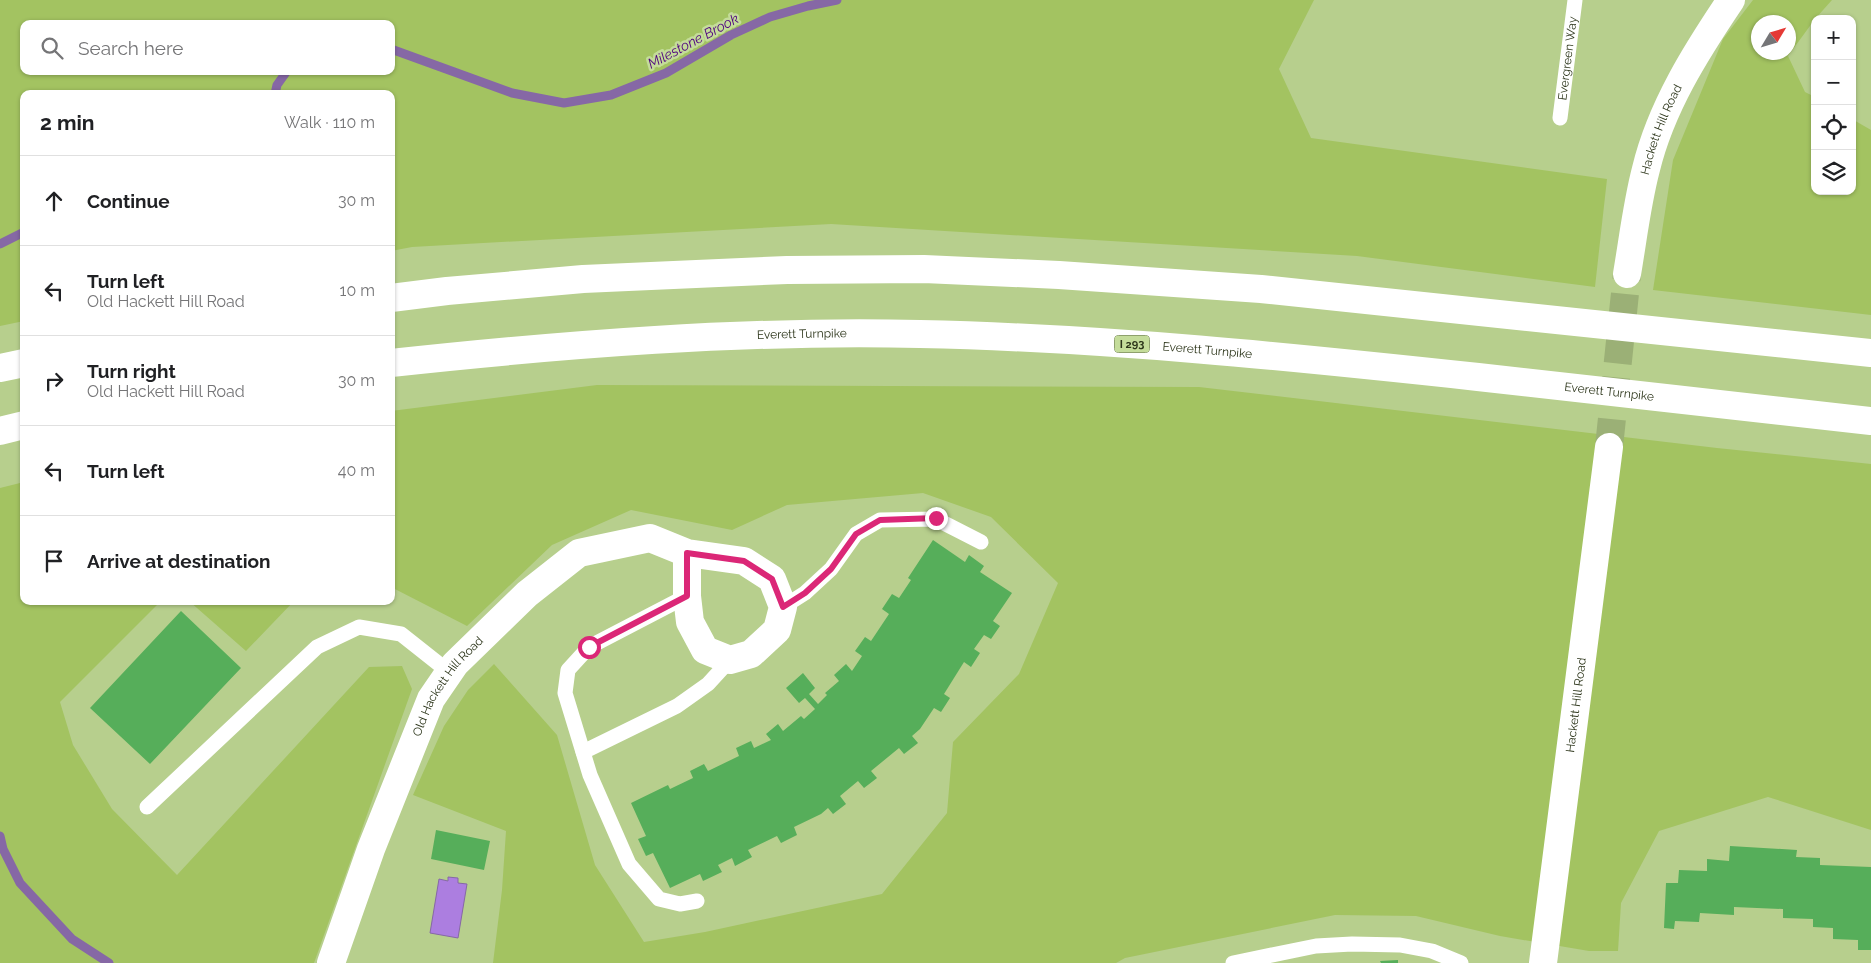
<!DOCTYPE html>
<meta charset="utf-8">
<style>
:root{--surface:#fff;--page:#f2f2f2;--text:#202124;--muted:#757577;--line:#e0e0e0}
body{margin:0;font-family:Raleway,sans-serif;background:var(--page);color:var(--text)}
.controls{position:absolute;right:15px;top:15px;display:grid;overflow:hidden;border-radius:10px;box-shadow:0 1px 4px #0004}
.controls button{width:45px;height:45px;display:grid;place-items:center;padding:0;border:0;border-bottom:1px solid var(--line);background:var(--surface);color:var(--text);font:25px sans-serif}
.compass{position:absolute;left:1751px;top:15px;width:45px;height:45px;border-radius:50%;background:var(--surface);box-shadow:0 1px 4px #0004;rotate:52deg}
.stop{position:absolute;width:15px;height:15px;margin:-11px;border:4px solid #db2777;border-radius:50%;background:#fff}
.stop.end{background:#db2777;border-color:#fff;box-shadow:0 1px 5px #0008}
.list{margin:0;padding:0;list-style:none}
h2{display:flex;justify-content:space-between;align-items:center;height:65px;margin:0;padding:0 20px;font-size:21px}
h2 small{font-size:16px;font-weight:400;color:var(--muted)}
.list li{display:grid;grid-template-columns:32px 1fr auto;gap:15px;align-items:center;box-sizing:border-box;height:90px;padding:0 20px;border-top:1px solid var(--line)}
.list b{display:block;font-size:19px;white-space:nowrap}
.list p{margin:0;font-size:16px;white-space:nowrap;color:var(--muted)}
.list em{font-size:16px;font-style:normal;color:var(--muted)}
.icon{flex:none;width:28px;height:28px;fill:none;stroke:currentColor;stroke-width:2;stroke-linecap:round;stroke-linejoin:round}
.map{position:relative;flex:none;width:1871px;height:963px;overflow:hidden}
.search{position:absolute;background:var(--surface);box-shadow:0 1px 4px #0004;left:20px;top:20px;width:375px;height:55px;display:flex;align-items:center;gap:12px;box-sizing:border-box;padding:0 18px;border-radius:10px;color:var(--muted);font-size:19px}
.panel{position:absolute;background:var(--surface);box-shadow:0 1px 4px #0004;left:20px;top:90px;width:375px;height:515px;border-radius:10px}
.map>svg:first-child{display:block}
.green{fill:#a3c361;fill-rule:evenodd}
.water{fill:#ac7ee0;stroke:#8668a5}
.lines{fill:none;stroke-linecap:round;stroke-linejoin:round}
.stream{stroke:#8668a5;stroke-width:9}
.building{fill:#56ae5a}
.secondary-tunnel{stroke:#9bb076;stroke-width:28;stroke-dasharray:28 14;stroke-linecap:butt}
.lane{stroke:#fff;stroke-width:15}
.street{stroke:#fff;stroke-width:28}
.secondary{stroke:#fff;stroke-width:28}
.highway{stroke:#fff;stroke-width:28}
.route{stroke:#db2777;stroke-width:6}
.labels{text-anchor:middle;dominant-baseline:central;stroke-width:5;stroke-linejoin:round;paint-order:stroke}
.shield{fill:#c4dc9a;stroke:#5a6740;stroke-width:1}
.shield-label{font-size:11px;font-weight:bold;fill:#2c351a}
.street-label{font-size:12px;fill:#2c351a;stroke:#c4dc9a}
.water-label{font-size:14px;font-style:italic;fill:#4e007f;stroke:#c4dc9a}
</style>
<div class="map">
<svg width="1871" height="963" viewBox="0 0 1871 963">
<rect width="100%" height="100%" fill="#b7cf8d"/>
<!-- green -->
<path class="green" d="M0,0h1314l-35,69 32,69 296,41 -12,108 -238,-31 -526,-32 -419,23 -21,4v-157h-367v227l-24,5zM24,24h367v47h-367z
M1753,0h79l-17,19 -27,37 17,36 10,5v94h37v-72l19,11v185l-218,-25 20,-130 50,-121zM1758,22h30v30h-30z
M597,385l602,2 518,61 154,16v366l-103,-33 -109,34 -38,72 -3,48h-29l-89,-15 -84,-20 -81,-1 -210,43 -9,5h-623l9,-73 4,-59 -93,-36 31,-69 24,-36 26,-26 63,71 38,130 49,77 61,-10 177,-38 65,-81 6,-71 66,-68 39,-91 -67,-66 -68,-24 -136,12 -55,25 -101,-20 -79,35 -85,81 -76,-39v-176z
M24,482v119h137l-101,101 13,43 39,64 65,66 192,-208 33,-1 10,23 -98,274h-314v-475z
M189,601h105l-48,50z"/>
<!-- water -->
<path class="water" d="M448,877l10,1v5l9,1 -9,54 -28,-5 9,-54 9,2z"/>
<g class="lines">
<!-- stream -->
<path class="stream" d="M391,49l121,44 52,10 47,-8 55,-22 65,-38 39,-18 38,-11 29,-6
M275,94l2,-9 10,-14
M0,244l24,-12
M0,836l3,13 17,34 52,56 37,24"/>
</g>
<!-- building -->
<path class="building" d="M933,540l32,22 4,-7 15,11 -4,6 32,21 -19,28 7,5 -9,13 -7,-4 -10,14 6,4 -9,14 -7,-5 -20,32 6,4 -9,14 -7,-4 -14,21 -8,7 6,7 -14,11 -5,-6 -28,23 6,7 -13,10 -6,-7 -18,15 6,8 -13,10 -5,-6 -7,6 -27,13 3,8 -16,8 -4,-7 -29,14 4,7 -17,9 -3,-8 -14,7 4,7 -19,9 -3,-7 -30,14 -17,-35 -7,3 -8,-17 8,-3 -15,-33 37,-18 2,4 23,-11 -3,-7 14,-7 4,7 31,-15 -3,-8 15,-7 3,7 17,-8 -5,-6 12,-10 5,7 18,-15 3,3 11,-10 -10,-11 -6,5 -13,-15 17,-15 12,15 -6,6 9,10 9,-9 -2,-2 14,-12 -5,-6 12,-11 6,7 10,-15 -7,-5 10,-14 6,4 18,-27 -7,-5 10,-15 7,4 12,-18 -3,-2z
M181,611l60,57 -91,96 -60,-56z
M436,830l54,11 -6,29 -53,-11z
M1730,846l67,4 -1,7 24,1v7l51,2v83h-13v-10l-25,-1v-11l-20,-1v-8l-30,-1v-9l-49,-2v8l-34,-2 -1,9 -24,-1 -1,8 -10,-1 2,-45h12l1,-13 28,1v-12l22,2z
M1398,960v3h-17l-1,-2z"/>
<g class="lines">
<!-- secondary-tunnel -->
<path class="secondary-tunnel" d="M1609,447l18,-173"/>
<!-- lane -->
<g class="lane">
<path id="s1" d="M1560,118l15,-118"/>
<path d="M687,596l-98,51 -21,23 -3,23 25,82 39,89 30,35 21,5 17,-3"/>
<path d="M783,607l22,-14 26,-24 25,-35 24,-14 56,-1 45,23"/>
<path d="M583,752l94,-46 31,-22 22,-24"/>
<path d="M147,807l170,-160 42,-20 42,7 48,38"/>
<path d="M1233,963l83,-17 36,-2 48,1 32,6 29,12"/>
</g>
<!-- street -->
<path class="street" id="s2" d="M331,963l40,-114 60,-150 24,-35 72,-70 52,-41 71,-15 37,15 57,8 28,18 11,28 -6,23 -26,24 -21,6 -25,-10 -15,-28 -3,-26v-43"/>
<!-- secondary -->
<g class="secondary">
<path id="s3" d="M1627,274c6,-35 10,-71 19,-105 15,-62 50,-117 85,-169"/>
<path id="s4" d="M1543,963l66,-516"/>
</g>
<!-- highway -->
<g class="highway">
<path d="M391,298l56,-7 136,-12 204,-9 137,-1 135,6 202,14 610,64"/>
<path id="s5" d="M391,363c176,-19 352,-33 529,-29 187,4 372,23 558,43 131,15 262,29 393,44"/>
<path d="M0,368l24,-5"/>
<path d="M0,431l24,-6"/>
</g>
</g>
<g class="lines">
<!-- route -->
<path class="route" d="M589,647l98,-51v-43l57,8 28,18 11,28 22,-14 26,-24 25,-35 24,-14 56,-2"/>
</g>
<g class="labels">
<!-- shield labels -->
<rect class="shield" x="1114.5" y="335.5" width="35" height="17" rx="4"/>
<g class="shield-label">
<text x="1132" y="344">I 293</text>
</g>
<!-- street labels -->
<g class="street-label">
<text stroke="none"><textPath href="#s1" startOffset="60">Evergreen Way</textPath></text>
<text stroke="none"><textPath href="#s3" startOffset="149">Hackett Hill Road</textPath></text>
<text stroke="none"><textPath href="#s5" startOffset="412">Everett Turnpike</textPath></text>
<text stroke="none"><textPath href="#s5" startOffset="818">Everett Turnpike</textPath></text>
<text stroke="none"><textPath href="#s5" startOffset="1222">Everett Turnpike</textPath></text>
<text stroke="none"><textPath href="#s2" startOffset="302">Old Hackett Hill Road</textPath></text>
<text stroke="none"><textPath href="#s4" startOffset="260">Hackett Hill Road</textPath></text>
</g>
<!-- water labels -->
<g class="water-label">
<text transform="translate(693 41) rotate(-28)">Milestone Brook</text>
</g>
</g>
</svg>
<div class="controls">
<button>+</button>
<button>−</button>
<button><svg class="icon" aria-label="locate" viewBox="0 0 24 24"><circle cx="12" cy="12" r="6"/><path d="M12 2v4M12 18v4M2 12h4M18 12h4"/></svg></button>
<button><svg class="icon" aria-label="layers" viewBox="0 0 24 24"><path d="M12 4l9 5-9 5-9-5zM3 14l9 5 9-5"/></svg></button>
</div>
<svg class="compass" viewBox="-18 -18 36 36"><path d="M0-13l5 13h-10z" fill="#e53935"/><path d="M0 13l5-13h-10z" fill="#757577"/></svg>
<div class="stop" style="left:589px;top:647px"></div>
<div class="stop end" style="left:936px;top:518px"></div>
<div class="search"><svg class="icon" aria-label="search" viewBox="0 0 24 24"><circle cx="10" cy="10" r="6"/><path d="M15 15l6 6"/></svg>Search here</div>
<section class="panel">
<h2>2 min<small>Walk · 110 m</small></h2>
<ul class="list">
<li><svg class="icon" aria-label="ahead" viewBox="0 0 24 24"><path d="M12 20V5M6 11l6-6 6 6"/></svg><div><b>Continue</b></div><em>30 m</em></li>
<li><svg class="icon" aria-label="left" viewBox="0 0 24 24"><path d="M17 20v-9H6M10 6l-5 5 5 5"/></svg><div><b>Turn left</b><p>Old Hackett Hill Road</p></div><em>10 m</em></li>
<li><svg class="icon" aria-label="right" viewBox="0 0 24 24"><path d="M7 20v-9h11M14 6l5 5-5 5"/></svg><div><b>Turn right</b><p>Old Hackett Hill Road</p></div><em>30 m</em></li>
<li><svg class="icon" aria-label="left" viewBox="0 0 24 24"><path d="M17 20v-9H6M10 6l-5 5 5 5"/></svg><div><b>Turn left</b></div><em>40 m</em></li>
<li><svg class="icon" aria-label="arrive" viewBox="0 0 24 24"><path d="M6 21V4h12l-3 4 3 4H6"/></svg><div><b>Arrive at destination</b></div></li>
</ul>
</section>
</div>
